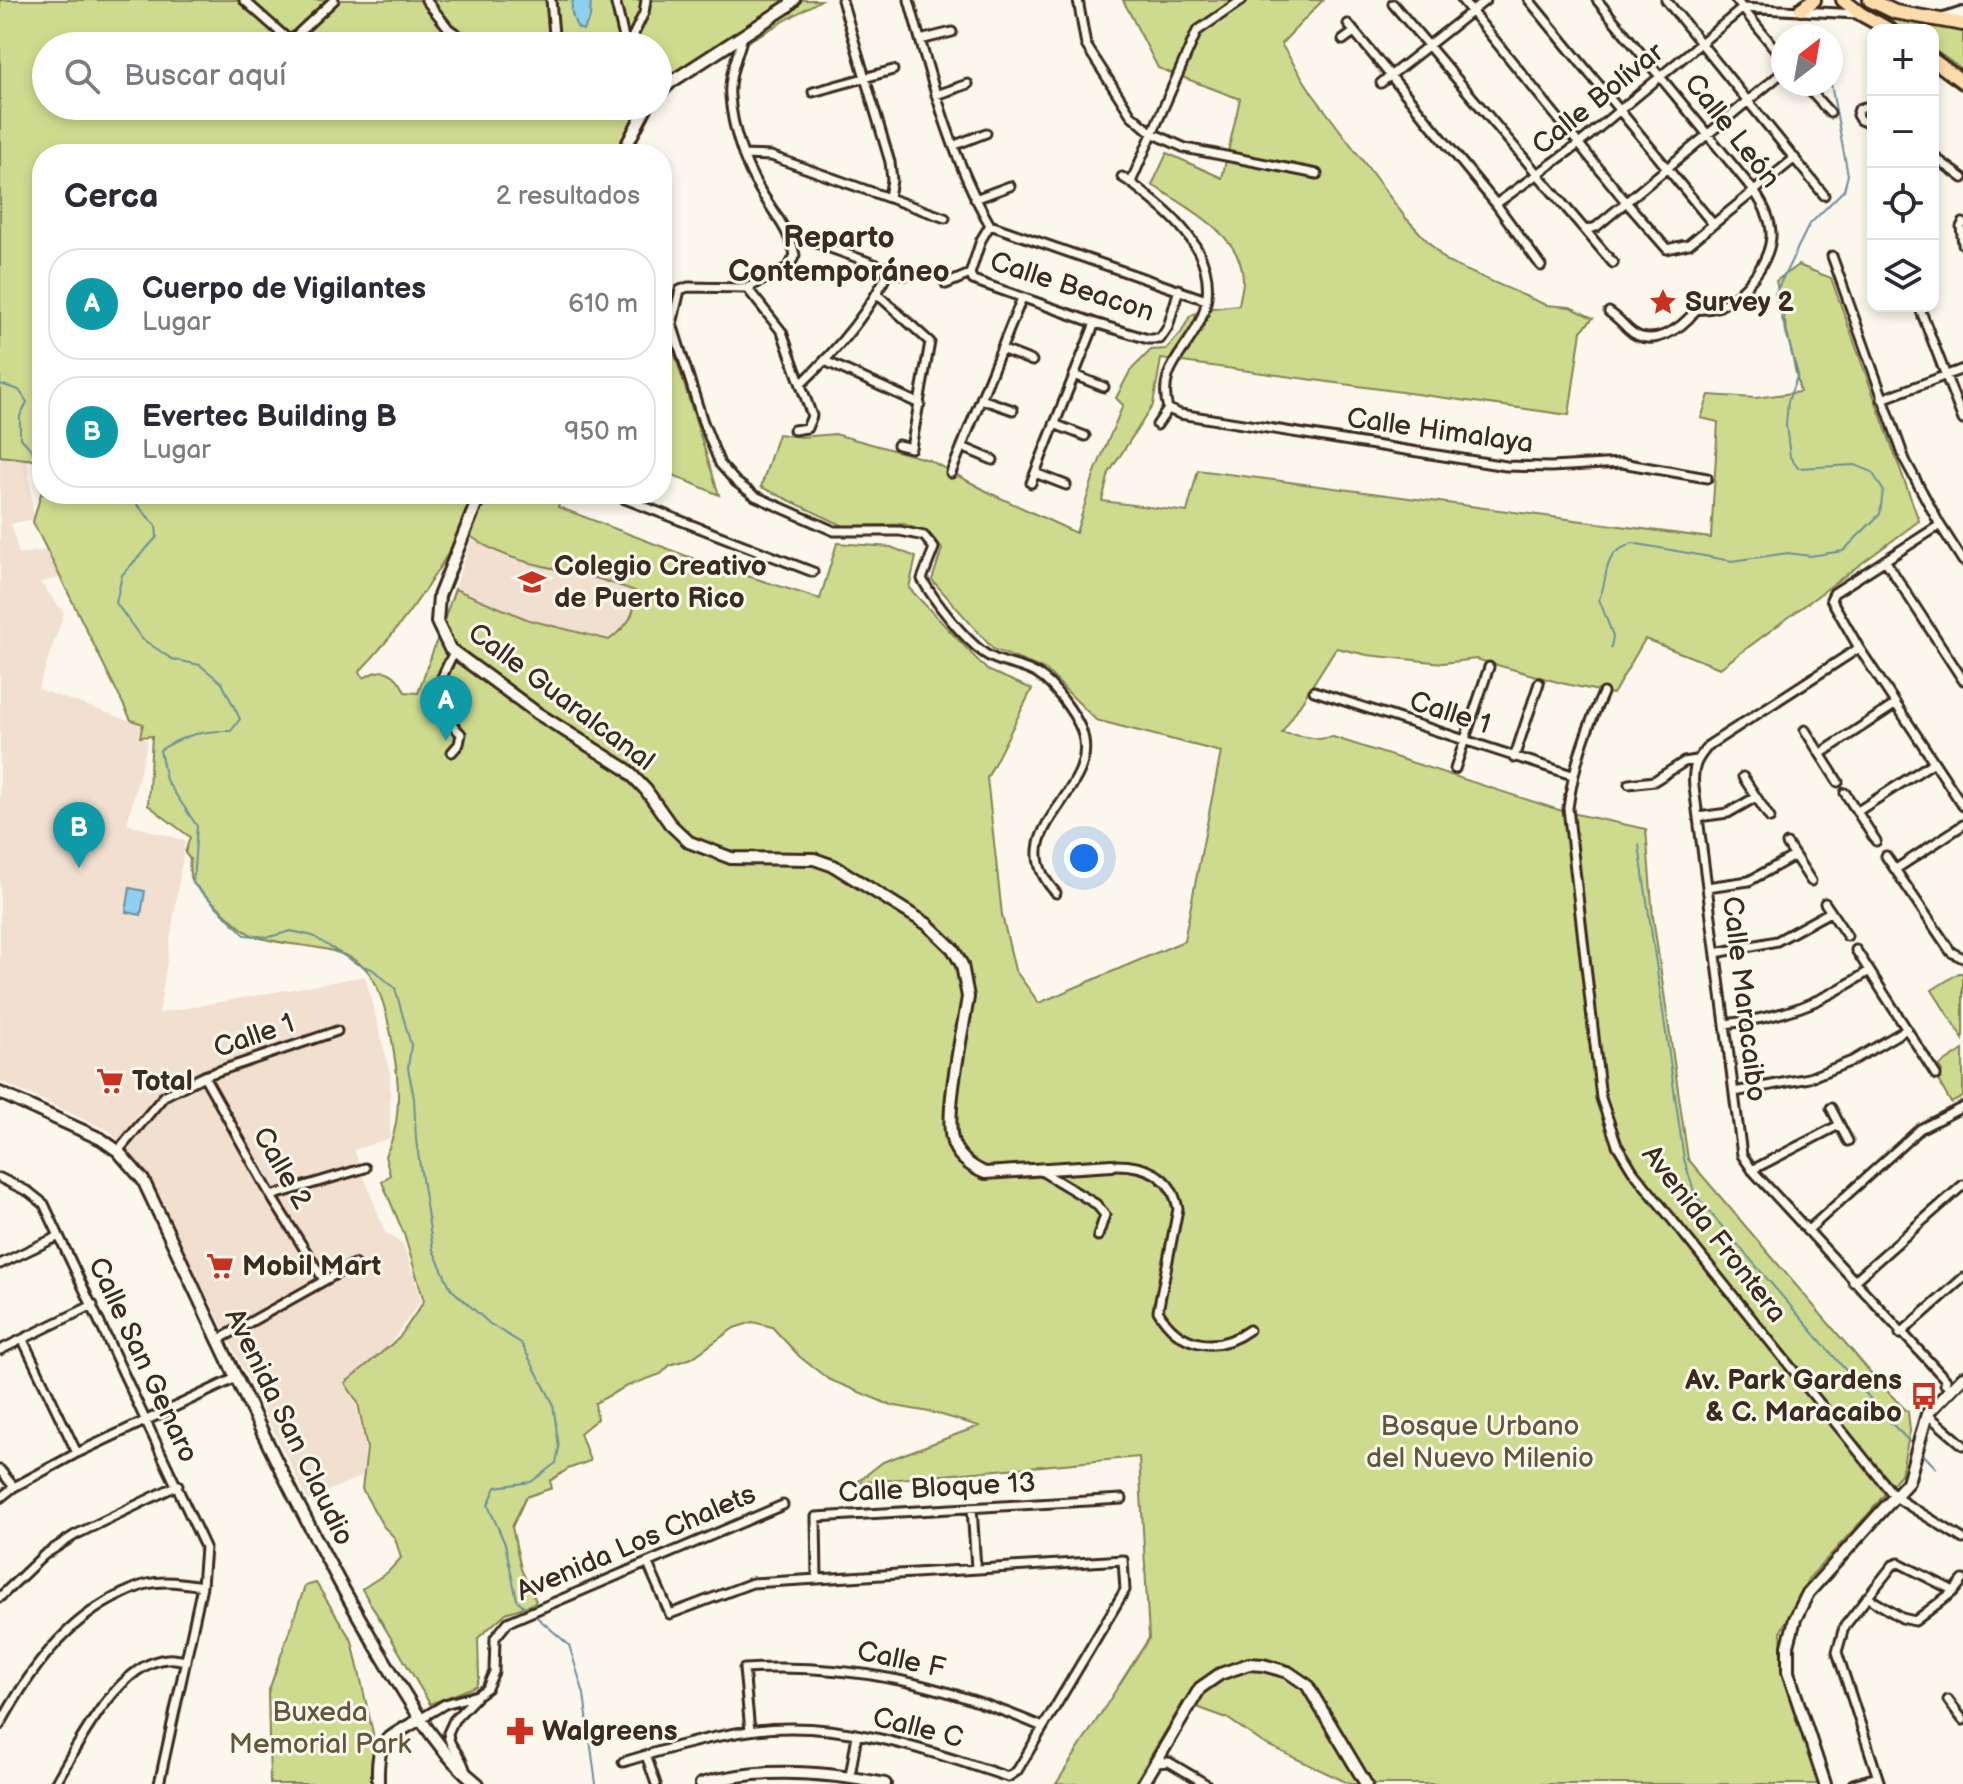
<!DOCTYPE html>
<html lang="es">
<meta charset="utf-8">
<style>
:root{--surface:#fff;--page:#f2f2f3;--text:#2b2b33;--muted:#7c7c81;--line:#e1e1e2;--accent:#c8321e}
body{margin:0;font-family:"Balsamiq Sans",sans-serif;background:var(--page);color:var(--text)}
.controls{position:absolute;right:24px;top:24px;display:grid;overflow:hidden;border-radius:16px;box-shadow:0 4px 12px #0003}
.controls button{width:72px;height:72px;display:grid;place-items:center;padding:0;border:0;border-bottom:2px solid var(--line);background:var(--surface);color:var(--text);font:40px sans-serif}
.compass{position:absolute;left:1771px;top:24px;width:72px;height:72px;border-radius:50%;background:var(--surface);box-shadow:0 4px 12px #0003;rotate:31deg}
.you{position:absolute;left:1084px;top:858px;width:28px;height:28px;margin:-20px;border:6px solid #fff;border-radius:50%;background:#1a73e8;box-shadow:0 0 0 12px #1a73e833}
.badge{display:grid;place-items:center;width:52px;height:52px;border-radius:50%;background:var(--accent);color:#fff;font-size:26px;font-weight:700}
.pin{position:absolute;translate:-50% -66px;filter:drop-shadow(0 2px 4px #0008)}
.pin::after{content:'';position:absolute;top:42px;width:28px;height:24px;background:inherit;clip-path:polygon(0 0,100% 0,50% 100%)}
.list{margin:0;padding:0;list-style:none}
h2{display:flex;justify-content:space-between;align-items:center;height:104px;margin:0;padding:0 32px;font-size:34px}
h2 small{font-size:26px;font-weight:400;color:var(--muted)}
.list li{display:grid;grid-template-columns:52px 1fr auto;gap:24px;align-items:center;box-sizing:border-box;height:112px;margin:0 16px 16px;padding:0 16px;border:2px solid var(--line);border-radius:32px}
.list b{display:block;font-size:30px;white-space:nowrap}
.list p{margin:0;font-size:26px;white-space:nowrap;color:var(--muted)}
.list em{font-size:26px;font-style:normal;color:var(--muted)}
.icon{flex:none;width:44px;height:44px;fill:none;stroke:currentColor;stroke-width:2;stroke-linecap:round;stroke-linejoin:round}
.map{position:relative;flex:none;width:1963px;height:1784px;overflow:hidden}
.search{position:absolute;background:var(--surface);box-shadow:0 4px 12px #0003;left:32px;top:32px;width:640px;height:88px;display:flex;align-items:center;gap:20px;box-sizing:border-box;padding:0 28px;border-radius:44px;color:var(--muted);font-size:30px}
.panel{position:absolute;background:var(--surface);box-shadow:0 4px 12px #0003;left:32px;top:144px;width:640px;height:360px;border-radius:32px}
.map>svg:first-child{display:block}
.built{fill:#f1dfd0}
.green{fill:#cedb8e;stroke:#848256;stroke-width:2;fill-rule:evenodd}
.water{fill:#8dd0ef;stroke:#6c8e9b;stroke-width:2}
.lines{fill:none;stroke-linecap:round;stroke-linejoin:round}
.stream{stroke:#6c8e9b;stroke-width:2}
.street-casing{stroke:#3b2a1e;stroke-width:13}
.secondary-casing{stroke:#3b2a1e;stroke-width:16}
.highway-casing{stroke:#3b2a1e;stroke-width:18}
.street{stroke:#fbf7ec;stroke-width:7}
.secondary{stroke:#fbf7ec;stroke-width:10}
.highway{stroke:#fddcac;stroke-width:12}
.labels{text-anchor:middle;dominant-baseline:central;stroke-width:6;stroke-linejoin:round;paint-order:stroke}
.street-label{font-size:28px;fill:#3b2a1e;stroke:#fbf7ec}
.poi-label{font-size:28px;font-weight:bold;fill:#3b2a1e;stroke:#fbf7ec;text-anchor:start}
.park-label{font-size:28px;fill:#60563a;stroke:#fbf7ec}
.neighbourhood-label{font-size:30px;font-weight:bold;fill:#3b2a1e;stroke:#fbf7ec}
</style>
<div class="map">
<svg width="1963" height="1784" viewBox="0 0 1963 1784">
<rect width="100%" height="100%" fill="#fbf7ec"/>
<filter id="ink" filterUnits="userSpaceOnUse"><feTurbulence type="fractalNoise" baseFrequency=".0125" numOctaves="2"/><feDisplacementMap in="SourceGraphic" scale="16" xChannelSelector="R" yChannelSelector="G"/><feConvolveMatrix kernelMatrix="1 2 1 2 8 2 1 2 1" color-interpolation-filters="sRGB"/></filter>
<g filter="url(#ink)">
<!-- built -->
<path class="built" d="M0,456l27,3 7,60 -23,5 8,30 31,-4 10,28 -20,4 24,31 -26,76 104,36 -4,12 10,3 -21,84 58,17 -26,172 206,-37 25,96v66l-36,12 31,82 19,14 17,54 -32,45 -46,38 13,21 9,44 -3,28 -54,24 -160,-324 -38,-45 -110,-50z
M472,538l48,24 64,12 51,17 1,19 -9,16 -18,14 -80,-20 -42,-16 -32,-15z"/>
<!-- green -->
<path class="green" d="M0,0h821l-163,93v-47h-612v60h595l-24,48h-575v335l-8,-29 -34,-4z
M1123,0h200l-42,44 31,49 93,124 42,45 99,43 24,2 23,11 -12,13 -12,84 -408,-56 -8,46 -44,68 -7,28 85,11 11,-42 513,68 7,-116 -17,-4 8,-23 46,3 45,-6 -24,-111 22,-16 33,13 88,243 -199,147 -75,-29 -32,55 -52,-11 -85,-24 -33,4 -76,-8 -31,-7 -54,85 37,6 14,-2 229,74 84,18 7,88 35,242 195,228 25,25 2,19 -9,43 -30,37 -63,68 -27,52 2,43 37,110h-470l-87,-41 -36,-25 -44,-16 -49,82h-78l93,-146 -10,-181 -283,26 27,-21 96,-36 -44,-13 -45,-8 -62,-26 -28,-22 -28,-30 -19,-5 -19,6 -42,30 -22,7 -9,9 -36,13 -30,16 2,16 -17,14 10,28 -22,8 -18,12 2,7 -26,9 -14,30 9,42 15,32 -6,4 -24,8 -28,25 1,40 -3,8 -46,18 -68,-115 26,-17 13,-14 -6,-20 -12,-12 -21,-37 5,-40 -9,-46 -13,-20 54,-45 25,-37 -20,-67 -22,-52 8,-7 -5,-19c16,-29 15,-69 9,-102 -3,-24 -12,-69 -30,-87 -28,-26 -79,-18 -112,-32 -13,-6 -26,-22 -38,-32 -17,-15 -27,-19 -24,-44l-5,-6 5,-16 -42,-32 4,-69 -12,1 3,-13 -12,-4 -98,-198 9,-32v4h521l-5,13 139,53 123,39 17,-56 54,4 25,10 -7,31 78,82 45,19 -45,89 15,137 13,55 24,33 145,-62 37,-189 -125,-32 -50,-50 -53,-21 -61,-69 10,-31 -12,-15 -26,-10 -58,3 -85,-40 17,-53 23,3 34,-3 94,26 63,34 84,39 19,-61 28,-67 -7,-7 14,-27 21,-21 15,-1 15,-16 9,-17 14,-7 35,-4c1,-8 4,-17 4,-25 1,-44 -58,-75 -91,-95l15,-32 55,25 18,-79 -82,-31zM462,529c33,30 77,36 118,45 19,4 37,11 55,17 1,25 -7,34 -26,49l-80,-20 -74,-31 -37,104 -13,-1c-9,-21 -23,-27 -41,-14l-5,-6c42,-44 74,-90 103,-143z
M1876,12l16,5 71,11v42l-30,-21v-19h-28l-31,-17z
M662,297l5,12v21l52,165 -57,-25z
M1959,973h4v66l-31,-49z
M1963,1050v47l-12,6 -15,-26 6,-5 -3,-6z
M316,1583l36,58 21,92v51h-103l-2,-91 37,-107z"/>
<!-- water -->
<path class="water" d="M573,0h18l-1,18 -7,12 -5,-2c-6,-10 -8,-17 -5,-28z
M130,888l15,3 -4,24 -15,-3z"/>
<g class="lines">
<!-- stream -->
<path class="stream" d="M1831,73l1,-15
M0,384l19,6 8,12 -7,14v21l22,24
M128,494l28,32 1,11 -35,38 -6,28 26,36 30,20 28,6 22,18 18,36 -9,12c-28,-1 -47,4 -71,19l6,30 31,46 -4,57 52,52 24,2 22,-6 22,5 44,28 15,5 23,19 16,57 -3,23 6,30 2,42 17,110 18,39 39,35 31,19 32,60 6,45 -3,15 -25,19 -35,5 -8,18 17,39 12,56 10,9
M1611,648l2,-12 -14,-37c7,-13 5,-33 15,-45 4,-5 13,-8 18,-11l100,18 56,-8 22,3 33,-5 37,-37 3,-24 -11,-18 -17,-7 -57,3 -8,-11 -4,-32 2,-24 10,-27 -23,-80 34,-69 35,-35 4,-15 -17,-91
M1639,845l45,314 11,36 197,229 20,20
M1920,1451l16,17
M532,1613l37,32 15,49 12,90"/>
<!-- street casing -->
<g class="street-casing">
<path id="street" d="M244,0l46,41 44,-41
M426,0l23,29 25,17
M551,0l4,46
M615,0l11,46
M842,0l48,162 2,18 -3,17
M909,0c21,75 42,158 81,225l216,75
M1078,0l8,45 45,70 21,18 33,15 132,26
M1462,0l164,202 41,47 22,-5 106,-86
M1529,0l184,224
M1597,0l157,191c9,13 18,30 17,46 -2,27 -27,57 -51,69 -7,3 -16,3 -24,4 -14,18 -45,41 -68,19 -6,-6 -11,-12 -19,-17
M1666,0l158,195
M1736,0l47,59
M1393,4l220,259
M1348,24l148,180 45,62
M743,36c-5,19 -15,41 -13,60 2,31 14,68 30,94 13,22 29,40 35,65l-6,12 -42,21 -59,-1 -8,3 -8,34 31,98 17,42 16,18 19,14 79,35h66l24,5 10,12 -12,31c13,23 40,58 62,74 16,12 40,11 56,23 14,9 35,38 41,53 25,64 -85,99 -25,164
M920,40l32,-8
M1343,40l11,-8
M628,46l16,-33 2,-13
M1381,83l105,-83
M1804,84l26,29
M813,92l80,-22
M936,95l32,-11
M1873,112l-8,-5 -6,2 -2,6 3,5 5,2 8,-6
M955,145l31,-12
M743,155l28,1 174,62
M1933,156l30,22
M1122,177c12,7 23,17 34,26 34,28 63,64 47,111 -12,36 -47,52 -35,95
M1131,182l66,-151 45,-31
M975,199l35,-13
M1496,204l83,-60 164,-136 114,6
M1963,223l-2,4 2,17
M990,225l-9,15 -11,34 3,6 122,43 53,16h12l8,-12 11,-38
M1586,230l10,-3 187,-155
M791,237l14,2 100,36
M1832,256l73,204 35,65 23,36
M946,284l24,-10
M747,288l35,44 30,84 -5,12 -13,2
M877,294l53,48 -19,106 -13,-3
M1919,306l44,114
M1001,349l31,12
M825,361l95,43
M1074,375l30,12
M801,384c35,-33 68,-71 88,-114
M981,399l32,11
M1882,399l81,-30
M1168,409l12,5 326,52 45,1 71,-4 85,15
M1054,424l31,12
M1157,425l11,-16
M962,447l31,13
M951,473l71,-175
M1035,473l31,12
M1031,483l64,-160
M612,494l201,78
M1940,525l-106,68 -3,6 28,49 104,158
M1885,560l78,120
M1859,648l-150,97c-13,15 -17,23 -15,42l48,368 11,16 193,209 -1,4
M1314,691l258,84
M1603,693c-18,40 -29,71 -35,115l33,290 16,47 16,26 262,326 68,42
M1805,730l33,52
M452,752l7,-8 2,-10c-31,-32 -26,-45 -7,-82
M1820,754l76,-50
M1514,758l25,-75
M1455,769l34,-102
M1743,777l27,41
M1629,784l25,-3 30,-19 12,-2
M1845,793l31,48
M1858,811l76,-49
M1698,817l30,-4 28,-16
M1787,844l24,37
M1886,856l65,96 12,6
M1896,869l67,-44
M1707,887l42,-6 45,-25
M1825,903l22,33
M1856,950l80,125
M1716,953l61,-12 53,-29
M1725,1024c59,-7 94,-20 144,-53
M204,1076l70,125 50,79
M1734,1092l75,-14 43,-17 55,-32
M1831,1108l17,33
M118,1151l46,-55 40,-20 133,-45
M1112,1165c33,-1 60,10 66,44l-20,102c21,36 58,43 91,19
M1752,1170l87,-45
M1041,1171l55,33 9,11 -7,21
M0,1178l29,14 15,12 161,343 -3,39 -43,198
M271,1196l94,-28
M1807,1231l113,-102 43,-22
M0,1264l59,-28
M1853,1282l110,-97
M1900,1334l63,-56
M220,1339l134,-75
M23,1340l54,113
M0,1350l93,-45
M1927,1414l36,31
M0,1470l14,17
M0,1498l14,-11 63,-34 161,-76
M972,1508l4,60
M817,1578l-1,-61 306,-18
M0,1597l44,-42 31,-20 103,-50
M1867,1597l35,21 13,3 39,-30 9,-11
M1948,1700l15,20
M420,1719l25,-15 32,-9 10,-7 7,-16 1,-34 13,-16 275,-117
M0,1725c30,-55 66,-106 124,-132 7,-3 15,-7 23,-9 18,-4 36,-1 55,2
M750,1731l-6,-62c110,-6 198,15 299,58
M646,1755l10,29
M623,1762c40,-12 84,-25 126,-31 88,-13 177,19 259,46l9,-6 108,-181 -2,-30 -371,23 -82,31 -22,-50
M1156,1763l13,-1 37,22
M466,1773c-4,-21 -17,-23 -18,-40l6,-13 22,-23
M850,1776l7,-41
M55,1784c22,-38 63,-121 112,-125 5,-1 13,1 19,2
M1853,1784l24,-7
M1880,1784l-43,-132 7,-25 49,-62 6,-2 55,28"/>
</g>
<!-- secondary casing -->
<g class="secondary-casing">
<path id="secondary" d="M1944,19l19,-6
M658,94l13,-12 116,-75 7,-7
M622,154l25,-48
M480,494l-41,102 -2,26 13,27 87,64 89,56 20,21 24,34 19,18 42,16 83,1 20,7 93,58 26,25 9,16 6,32c-5,33 -23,113 -16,142 3,16 19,28 33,34l127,-8
M0,1093l101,46 17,12 25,29c75,157 145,318 234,468 29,47 57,102 101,136
M378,1784c-1,-46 5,-42 42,-65
M701,1784c59,-18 125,-12 184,0
M1143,1784l57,-96 20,-14 29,-10 14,1 25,7 19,13 59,99
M1825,1784l-37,-112v-26l7,-27 13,-26 100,-111 19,-68 36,-37"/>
</g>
<!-- highway casing -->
<g class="highway-casing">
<path id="highway" d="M1843,0l18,14 29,16
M1870,0l25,12 68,12
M1801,9l13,-9
M1933,60l30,22"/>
</g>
<!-- street -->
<use href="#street" class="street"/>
<!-- secondary -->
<use href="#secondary" class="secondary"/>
<!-- highway -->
<use href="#highway" class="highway"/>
</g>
</g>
<!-- icons -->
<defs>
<g id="sight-bare" transform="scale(2.16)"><path d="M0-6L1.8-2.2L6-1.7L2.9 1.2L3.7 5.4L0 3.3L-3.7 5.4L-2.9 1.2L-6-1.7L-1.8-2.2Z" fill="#c8321e" stroke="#fbf7ec" stroke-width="2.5" paint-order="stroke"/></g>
<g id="school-bare" transform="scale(2.16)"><path d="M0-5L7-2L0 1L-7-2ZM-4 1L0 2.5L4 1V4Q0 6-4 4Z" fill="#c8321e" stroke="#fbf7ec" stroke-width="2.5" paint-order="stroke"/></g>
<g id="supermarket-bare" transform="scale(2.16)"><path d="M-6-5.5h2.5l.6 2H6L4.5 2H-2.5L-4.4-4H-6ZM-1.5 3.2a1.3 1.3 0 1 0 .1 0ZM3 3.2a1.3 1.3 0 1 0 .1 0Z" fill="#c8321e" stroke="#fbf7ec" stroke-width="2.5" paint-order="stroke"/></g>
<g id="bus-bare" transform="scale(2.16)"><path d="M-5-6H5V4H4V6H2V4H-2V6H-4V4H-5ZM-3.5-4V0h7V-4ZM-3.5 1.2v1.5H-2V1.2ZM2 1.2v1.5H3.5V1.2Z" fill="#c8321e" stroke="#fbf7ec" stroke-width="2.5" paint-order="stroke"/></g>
<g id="pharmacy-bare" transform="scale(2.16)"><path d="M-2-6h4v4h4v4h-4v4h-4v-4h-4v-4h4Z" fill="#c8321e" stroke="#fbf7ec" stroke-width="2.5" paint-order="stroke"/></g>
</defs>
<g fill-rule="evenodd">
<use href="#sight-bare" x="1663" y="302"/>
<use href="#school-bare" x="532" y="582"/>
<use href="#supermarket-bare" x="110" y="1081"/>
<use href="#supermarket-bare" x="220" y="1266"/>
<use href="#bus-bare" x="1924" y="1396"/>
<use href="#pharmacy-bare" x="520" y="1731"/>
</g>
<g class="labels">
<!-- street labels -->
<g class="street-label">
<text transform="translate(1598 99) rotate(-39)">Calle Bolívar</text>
<text transform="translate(1732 131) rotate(52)">Calle León</text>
<text transform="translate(1072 287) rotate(18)">Calle Beacon</text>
<text transform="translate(1440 431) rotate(8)">Calle Himalaya</text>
<text transform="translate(561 697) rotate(37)">Calle Guaralcanal</text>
<text transform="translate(1450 713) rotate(18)">Calle 1</text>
<text transform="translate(1744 999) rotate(83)">Calle Maracaibo</text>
<text transform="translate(254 1036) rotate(-19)">Calle 1</text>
<text transform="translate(282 1168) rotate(60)">Calle 2</text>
<text transform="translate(1714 1234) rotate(52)">Avenida Frontera</text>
<text transform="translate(143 1360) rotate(65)">Calle San Genaro</text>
<text transform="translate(289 1427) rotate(64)">Avenida San Claudio</text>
<text transform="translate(937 1488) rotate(-3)">Calle Bloque 13</text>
<text transform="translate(636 1543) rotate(-23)">Avenida Los Chalets</text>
<text transform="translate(901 1660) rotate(12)">Calle F</text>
<text transform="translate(918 1728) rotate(14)">Calle C</text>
</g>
<!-- poi labels -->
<g class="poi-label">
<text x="1685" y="302">Survey 2</text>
<text x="554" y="566">Colegio Creativo<tspan x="554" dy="32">de Puerto Rico</tspan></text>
<text x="132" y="1081">Total</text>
<text x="242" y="1266">Mobil Mart</text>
<text x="1902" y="1380" text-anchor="end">Av. Park Gardens<tspan x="1902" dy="32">&amp; C. Maracaibo</tspan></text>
<text x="542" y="1731">Walgreens</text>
</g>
<!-- park labels -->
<g class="park-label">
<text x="1480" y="1426">Bosque Urbano<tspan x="1480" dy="32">del Nuevo Milenio</tspan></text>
<text x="320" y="1712">Buxeda<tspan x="320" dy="32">Memorial Park</tspan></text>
</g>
<!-- neighbourhood labels -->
<g class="neighbourhood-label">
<text x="839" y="238">Reparto<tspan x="839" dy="34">Contemporáneo</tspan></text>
</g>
</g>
</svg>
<div class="controls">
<button>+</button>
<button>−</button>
<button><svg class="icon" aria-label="locate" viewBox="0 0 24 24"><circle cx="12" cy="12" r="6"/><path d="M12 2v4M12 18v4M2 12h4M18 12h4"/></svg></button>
<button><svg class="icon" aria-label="layers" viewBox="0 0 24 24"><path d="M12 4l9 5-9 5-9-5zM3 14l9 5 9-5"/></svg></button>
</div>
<svg class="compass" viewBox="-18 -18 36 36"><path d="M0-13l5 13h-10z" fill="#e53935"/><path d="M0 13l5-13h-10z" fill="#7c7c81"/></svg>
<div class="you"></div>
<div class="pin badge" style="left:446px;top:741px;background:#0f9aa8">A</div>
<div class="pin badge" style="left:79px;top:868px;background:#0f9aa8">B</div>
<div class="search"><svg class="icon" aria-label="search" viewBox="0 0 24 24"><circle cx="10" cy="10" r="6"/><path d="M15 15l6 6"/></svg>Buscar aquí</div>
<section class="panel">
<h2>Cerca<small>2 resultados</small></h2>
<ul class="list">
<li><span class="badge" style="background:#0f9aa8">A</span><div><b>Cuerpo de Vigilantes</b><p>Lugar</p></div><em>610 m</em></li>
<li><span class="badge" style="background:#0f9aa8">B</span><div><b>Evertec Building B</b><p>Lugar</p></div><em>950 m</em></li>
</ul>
</section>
</div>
